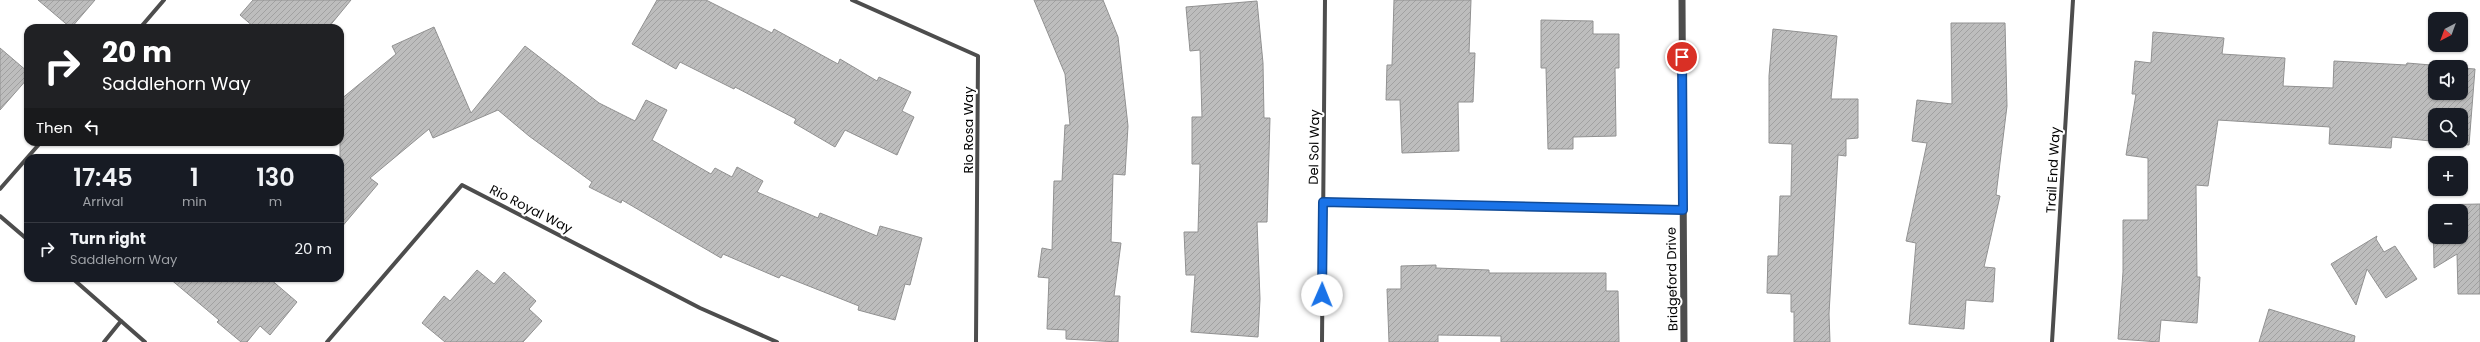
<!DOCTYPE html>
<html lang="en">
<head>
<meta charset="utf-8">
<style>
	body { margin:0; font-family:Poppins,sans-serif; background:#20242c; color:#f1f3f6; height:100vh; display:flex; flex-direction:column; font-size:15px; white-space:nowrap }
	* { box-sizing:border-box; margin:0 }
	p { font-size:13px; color:#9ea1a6 }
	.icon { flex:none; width:22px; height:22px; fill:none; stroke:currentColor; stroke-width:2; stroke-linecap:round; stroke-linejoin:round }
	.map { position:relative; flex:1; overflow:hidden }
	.panel { position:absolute; left:24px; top:154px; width:320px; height:128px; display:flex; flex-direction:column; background:#171b24; border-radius:12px; box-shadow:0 1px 3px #0004 }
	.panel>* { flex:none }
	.hud { position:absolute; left:24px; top:24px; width:320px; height:122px; border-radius:12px; box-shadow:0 1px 3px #0004; background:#202124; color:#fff; overflow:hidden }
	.needle { width:26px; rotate:221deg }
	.fabs { position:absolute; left:2428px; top:12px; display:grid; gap:8px }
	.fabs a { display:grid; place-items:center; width:40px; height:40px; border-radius:8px; background:#171b24; box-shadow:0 1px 3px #0004; font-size:20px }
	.pin { position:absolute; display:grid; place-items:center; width:34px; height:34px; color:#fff; margin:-17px; border:2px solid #fff; border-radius:50%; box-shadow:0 1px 4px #0007 }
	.me { position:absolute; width:44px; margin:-22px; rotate:1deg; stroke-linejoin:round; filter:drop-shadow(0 0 3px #0008) }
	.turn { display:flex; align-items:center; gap:14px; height:84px; padding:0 12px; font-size:18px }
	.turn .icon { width:52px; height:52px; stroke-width:2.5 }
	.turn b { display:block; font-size:28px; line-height:34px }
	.then { display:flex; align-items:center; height:38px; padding:0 12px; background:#0003; gap:8px; font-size:15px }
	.eta { display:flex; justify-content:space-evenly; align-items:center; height:68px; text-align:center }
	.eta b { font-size:24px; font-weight:600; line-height:28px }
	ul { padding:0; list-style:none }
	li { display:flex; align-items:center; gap:12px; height:52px; padding:0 12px; border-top:1px solid #363941 }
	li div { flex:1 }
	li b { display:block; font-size:15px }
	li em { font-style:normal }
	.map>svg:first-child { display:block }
</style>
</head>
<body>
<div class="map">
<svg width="2480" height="342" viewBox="0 0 2480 342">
	<defs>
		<pattern id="building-hatch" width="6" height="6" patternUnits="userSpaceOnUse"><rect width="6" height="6" fill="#bdbdbd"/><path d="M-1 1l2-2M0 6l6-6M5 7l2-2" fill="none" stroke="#a1a1a1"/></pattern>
	</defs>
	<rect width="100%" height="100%" fill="#fff"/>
	<g fill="url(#building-hatch)" stroke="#919191" fill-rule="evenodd">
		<path d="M38,0H95L71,28Z"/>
		<path d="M253,0H351L328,28H255L240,15Z"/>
		<path d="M657,0H706L772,33L774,29L838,64L840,59L877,81L879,77L911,92L902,111L914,117L897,155L845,130L835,147L794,123L796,119L735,87L734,89L680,62L676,69L632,44Z"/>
		<path d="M1034,0H1103L1118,37L1128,126L1125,175L1113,174L1111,242L1121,243L1114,296H1120L1118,342L1066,339V330L1047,329L1049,278L1038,277L1042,248L1052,250L1054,181H1062L1065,125H1070L1065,74Z"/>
		<path d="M1394,0H1471L1469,53H1475L1473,102H1458L1459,151L1402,153L1400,100H1386L1387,65H1392Z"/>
		<path d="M1257,1L1263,63L1264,118H1270L1267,222H1257L1260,299L1258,337L1191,332L1195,275H1186L1184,232H1198L1200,164H1192V117H1202L1200,50L1190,51L1186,7Z"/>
		<path d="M1541,20L1593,21V34H1619V68H1615L1616,136L1573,137V149H1548L1546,68H1541Z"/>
		<path d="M1951,23H2005L2007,106L1996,195L2000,196L1984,267L1995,268L1993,302L1966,300L1964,329L1909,324L1916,243L1906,241L1927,143L1912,141L1917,100L1952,104Z"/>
		<path d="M434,27L471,113L525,46L599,103L635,121L646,100L667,110L652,140L711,174L715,168L732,177L737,167L763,181L757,192L818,218L820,213L877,236L880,226L922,238L910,285L905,284L895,320L858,310L859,306L781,275L779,278L723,254L721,258L622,200L621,203L589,187L592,182L529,136L498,110L433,138L429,129L370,178L378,184L340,229V100L396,54L392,46Z"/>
		<path d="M1773,29L1837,36L1831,99H1858V138L1846,139V156L1838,155L1829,314L1830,342H1794V312H1791V294L1767,293L1768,256H1778L1780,196H1791L1792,144L1769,143V76Z"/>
		<path d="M2153,32L2224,38L2222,54L2285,58L2283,86L2333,88L2334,61L2406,65L2407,63L2455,67H2435V93H2461V68L2475,69L2469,145L2392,137L2391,148L2329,144L2330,127L2218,120L2208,186L2196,185L2197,277H2200L2197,323L2161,320L2159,342L2118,339L2123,272V220H2148V158L2126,155L2136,94H2132L2135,61L2151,63ZM2435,115H2461V141H2435Z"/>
		<path d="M0,48L28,72V78L0,110Z"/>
		<path d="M2480,204V294H2458L2457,254L2434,268L2433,205ZM2435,211H2461V237H2435Z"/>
		<path d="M2377,236L2376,239L2384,252L2395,246L2417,279L2386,298L2367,269L2356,305L2331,264Z"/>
		<path d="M1436,265V268L1489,270V273H1606V291H1618L1619,342H1501V336L1438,335V342H1389L1387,289H1401V266Z"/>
		<path d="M477,270L494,284L504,272L536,301L529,309L542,321L523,342H445L422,323L444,296L450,301Z"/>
		<path d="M169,278H269L297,302L270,335L260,326L247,342H241L217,322L219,320Z"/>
		<path d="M2269,309L2355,336L2354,342H2259Z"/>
	</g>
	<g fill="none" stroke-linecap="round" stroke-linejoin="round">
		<g stroke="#4d4d4d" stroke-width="4">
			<path d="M852,0L978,56L976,342"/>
			<path d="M140,28L164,0"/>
			<path d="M0,189L41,142"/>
			<path d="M1323,202L1683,210"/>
			<path d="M0,216L28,240"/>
			<path d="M72,278L145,342"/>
			<path d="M104,342L121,321"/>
			<path d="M327,342L462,185L700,308L777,342"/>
			<path d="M1322,342L1325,0"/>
			<path d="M2052,342L2073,0"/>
		</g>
		<path stroke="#4d4d4d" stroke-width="7" d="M1682,0L1684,342"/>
	</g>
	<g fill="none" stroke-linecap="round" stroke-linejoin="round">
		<defs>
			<path id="route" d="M1322,295L1323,202L1683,210L1682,57"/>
		</defs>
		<use href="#route" stroke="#114b97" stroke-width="10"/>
		<use href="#route" stroke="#1a73e8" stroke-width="7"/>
	</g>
	<g text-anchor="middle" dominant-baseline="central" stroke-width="4" stroke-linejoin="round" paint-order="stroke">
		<g font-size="13" fill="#000" stroke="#fff">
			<text transform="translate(968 130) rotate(-90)">Rio Rosa Way</text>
			<text transform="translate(1314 147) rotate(-89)">Del Sol Way</text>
			<text transform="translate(2053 170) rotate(-87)">Trail End Way</text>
			<text transform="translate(531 209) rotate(27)">Rio Royal Way</text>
			<text transform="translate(1672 279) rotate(-91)">Bridgeford Drive</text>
		</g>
	</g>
</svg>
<div class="fabs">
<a><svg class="needle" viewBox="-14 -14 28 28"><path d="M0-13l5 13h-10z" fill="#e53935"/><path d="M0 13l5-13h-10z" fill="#9ea1a6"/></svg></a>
<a><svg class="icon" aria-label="sound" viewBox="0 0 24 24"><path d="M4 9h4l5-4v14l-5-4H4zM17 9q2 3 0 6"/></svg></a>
<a><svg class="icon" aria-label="search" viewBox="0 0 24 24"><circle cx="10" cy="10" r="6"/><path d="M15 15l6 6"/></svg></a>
<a>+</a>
<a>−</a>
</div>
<div class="pin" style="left:1682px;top:57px;background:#d93025"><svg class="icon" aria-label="arrive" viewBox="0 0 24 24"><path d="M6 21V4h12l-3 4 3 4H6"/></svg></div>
<svg class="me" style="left:1322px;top:295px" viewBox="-20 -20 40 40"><circle r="19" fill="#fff"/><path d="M0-13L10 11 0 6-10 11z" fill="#1a73e8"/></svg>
<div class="hud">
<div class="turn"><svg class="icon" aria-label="right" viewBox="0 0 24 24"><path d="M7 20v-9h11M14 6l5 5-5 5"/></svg><div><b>20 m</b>Saddlehorn Way</div></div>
<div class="then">Then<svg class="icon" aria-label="left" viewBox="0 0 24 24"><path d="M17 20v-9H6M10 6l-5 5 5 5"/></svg></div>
</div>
<section class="panel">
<div class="eta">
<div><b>17:45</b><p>Arrival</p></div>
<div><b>1</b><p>min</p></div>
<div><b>130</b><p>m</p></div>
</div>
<ul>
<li><svg class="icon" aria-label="right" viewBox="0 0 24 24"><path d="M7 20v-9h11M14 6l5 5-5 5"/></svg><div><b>Turn right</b><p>Saddlehorn Way</p></div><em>20 m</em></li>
</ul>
</section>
</div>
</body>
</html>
